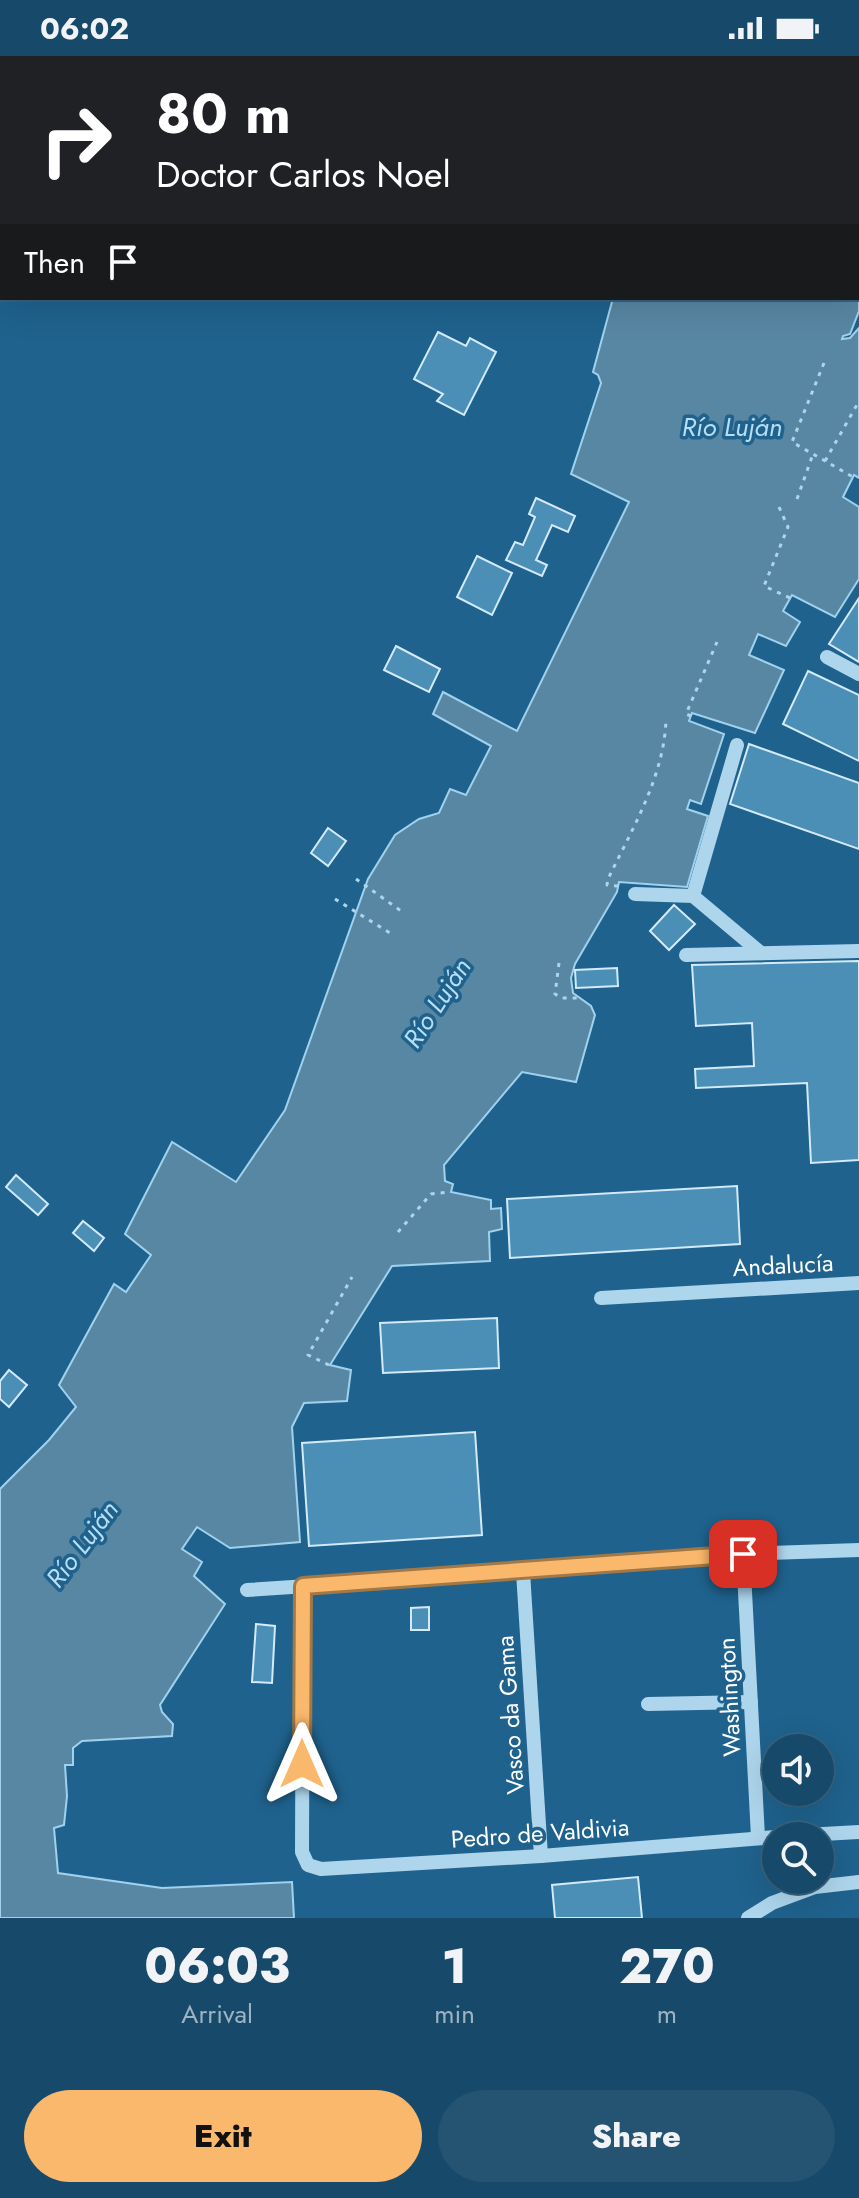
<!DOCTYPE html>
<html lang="en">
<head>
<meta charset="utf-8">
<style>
	body { margin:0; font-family:Jost,sans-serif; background:#245472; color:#f1f3f6; height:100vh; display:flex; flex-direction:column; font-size:30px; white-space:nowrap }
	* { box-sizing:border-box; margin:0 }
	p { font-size:26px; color:#9eb3c1 }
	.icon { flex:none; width:44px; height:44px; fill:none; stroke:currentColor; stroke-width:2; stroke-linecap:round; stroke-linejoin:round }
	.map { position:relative; height:1862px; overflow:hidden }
	.sheet { display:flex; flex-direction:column; background:#174a6a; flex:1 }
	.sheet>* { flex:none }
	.hud { position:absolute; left:0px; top:0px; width:860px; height:244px; box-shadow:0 8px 32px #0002,0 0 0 2px #36627e; background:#202124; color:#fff; overflow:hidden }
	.controls { position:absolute; left:762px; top:1678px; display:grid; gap:16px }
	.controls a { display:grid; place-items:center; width:72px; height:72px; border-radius:50%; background:#174a6a; box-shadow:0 8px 32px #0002,0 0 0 2px #36627e; font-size:40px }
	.pin { position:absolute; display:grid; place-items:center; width:68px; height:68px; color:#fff; margin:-34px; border-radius:16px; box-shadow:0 4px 12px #0006 }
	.me { position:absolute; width:88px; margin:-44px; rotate:0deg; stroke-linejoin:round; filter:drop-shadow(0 0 6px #0008) }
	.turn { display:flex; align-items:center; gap:28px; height:168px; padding:0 24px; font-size:36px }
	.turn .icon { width:104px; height:104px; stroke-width:2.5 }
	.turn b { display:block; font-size:56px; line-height:68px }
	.then { display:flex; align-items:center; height:76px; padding:0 24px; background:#0003; gap:16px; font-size:30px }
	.eta { display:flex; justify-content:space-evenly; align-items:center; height:136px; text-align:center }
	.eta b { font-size:48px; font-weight:800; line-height:56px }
	.cta { display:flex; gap:16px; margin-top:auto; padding:16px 24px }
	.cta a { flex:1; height:92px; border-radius:48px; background:#fab86c; color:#111; font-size:32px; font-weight:800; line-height:92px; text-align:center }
	.cta a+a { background:#245472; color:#f1f3f6 }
	.status { display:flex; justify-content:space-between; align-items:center; height:56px; padding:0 40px; background:#174a6a; direction:ltr }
	.status svg { height:22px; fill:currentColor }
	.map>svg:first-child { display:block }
</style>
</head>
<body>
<div class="status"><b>06:02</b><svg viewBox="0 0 49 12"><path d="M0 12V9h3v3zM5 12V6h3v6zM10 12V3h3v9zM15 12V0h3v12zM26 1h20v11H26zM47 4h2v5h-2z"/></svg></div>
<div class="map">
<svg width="859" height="1862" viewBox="0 0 859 1862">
	<rect width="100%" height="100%" fill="#1f628d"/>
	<path fill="#5887a4" stroke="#a0d2ee" stroke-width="2" d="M710,0H859V255L850,278L843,280L842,283L850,282L859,272V422L854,419L843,441L859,451V523L835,561L792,539L783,555L800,566L786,590L758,578L749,599L784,614L755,677L692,657L689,665L724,678L701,748L690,744L687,753L708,760L687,831L619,826L617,836L575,908L571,922L573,937L591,950L595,959L576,1026L522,1016L444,1109L445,1125L453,1128L451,1136L491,1144V1153L501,1152L502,1173L489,1176L490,1205L392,1210L330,1309L351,1314L347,1345L304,1347L292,1371L300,1486L230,1492L197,1471L182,1493L202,1506L194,1520L225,1548L160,1649L162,1656L173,1668L172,1680L82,1685L73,1692V1709H65L67,1740L64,1769L54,1772L58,1817L162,1832L292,1826L294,1862H0V1433L49,1384L76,1351L59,1329L114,1228L126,1236L151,1199L125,1178L172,1086L236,1126L285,1054L368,823L395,779L419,763L439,757L450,733L466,739L491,690L433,658L443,636L517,675L629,446L571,418L601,327L598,319L593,316L613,242H858V2H709Z"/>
	<g fill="#4b8eb6" stroke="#d2eaf9" stroke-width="2">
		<path d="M438,276L466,290L470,282L496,296L464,359L437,345L443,338L414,323Z"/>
		<path d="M536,442L575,460L568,476L552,469L536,504L547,509L542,520L506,504L515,486L523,489L535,461L529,458Z"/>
		<path d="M477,500L512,517L492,559L457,541Z"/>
		<path d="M859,542V606L829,588Z"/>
		<path d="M396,590L440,613L429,636L384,614Z"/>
		<path d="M808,615L859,639V705L783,668Z"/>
		<path d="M749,688L859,727V793L730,748Z"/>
		<path d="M328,772L346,785L328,810L311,797Z"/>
		<path d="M674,849L695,868L669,894L650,875Z"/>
		<path d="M859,905V1104L811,1107L807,1027L696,1032L695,1013L754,1010L752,967L696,970L692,909Z"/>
		<path d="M617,912L618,930L576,932L575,914Z"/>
		<path d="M16,1119L48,1148L38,1159L6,1131Z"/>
		<path d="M737,1130L740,1188L510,1202L507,1143Z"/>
		<path d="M83,1165L104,1182L94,1195L73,1177Z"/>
		<path d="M497,1262L499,1312L383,1317L380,1267Z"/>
		<path d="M9,1314L27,1329L9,1351L0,1343V1325Z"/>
		<path d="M475,1376L482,1479L309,1490L302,1387Z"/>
		<path d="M429,1551V1574H411V1552Z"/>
		<path d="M256,1568L275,1570L272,1627L252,1626Z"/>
		<path d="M638,1821L642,1862H555L552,1829Z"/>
	</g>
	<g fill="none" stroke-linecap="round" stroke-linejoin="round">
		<g stroke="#add5ec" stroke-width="3" stroke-dasharray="4 6" stroke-linecap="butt">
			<path d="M858,192L859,190"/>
			<path d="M858,198L859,201"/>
			<path d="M824,307L792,386L853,421"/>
			<path d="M825,405L858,347"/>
			<path d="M797,443L813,398"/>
			<path d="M779,451L788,471L764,530L790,542"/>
			<path d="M691,660L686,658L717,586"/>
			<path d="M356,823L404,857"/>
			<path d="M618,830L607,829L608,823C632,773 665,719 666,662"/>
			<path d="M335,843L390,877"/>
			<path d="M559,907L555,938L562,942H580"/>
			<path d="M398,1176L431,1138L450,1136"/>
			<path d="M329,1309L308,1299L352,1221"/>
		</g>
		<g stroke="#add5ec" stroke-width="14">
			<path d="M827,601L859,618"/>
			<path d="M635,838L693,840L761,897"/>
			<path d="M693,840L737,689"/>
			<path d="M686,899L859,895"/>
			<path d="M601,1242L859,1227"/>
			<path d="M743,1498L758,1781"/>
			<path d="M523,1516L541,1800"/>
			<path d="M303,1530L302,1796L308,1809L321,1813L541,1800L776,1781"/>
			<path d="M247,1534L523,1516L743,1498L859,1494"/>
			<path d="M648,1648L751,1646"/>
			<path d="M787,1780L859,1776"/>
			<path d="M748,1862L772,1847L815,1831L859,1826"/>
		</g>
	</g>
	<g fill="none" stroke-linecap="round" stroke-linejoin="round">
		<defs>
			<path id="route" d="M302,1708L303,1530L743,1498"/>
		</defs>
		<use href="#route" stroke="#a27846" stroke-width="20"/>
		<use href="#route" stroke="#fab86c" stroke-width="14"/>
	</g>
	<g text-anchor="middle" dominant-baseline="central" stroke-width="7" stroke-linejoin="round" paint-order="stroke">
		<g font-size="24" fill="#fff" stroke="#1f628d">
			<text transform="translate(783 1209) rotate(-3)">Andalucía</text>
			<text transform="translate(729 1641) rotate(-93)">Washington</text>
			<text transform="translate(510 1659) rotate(-94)">Vasco da Gama</text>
			<text transform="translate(540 1777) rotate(-4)">Pedro de Valdivia</text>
		</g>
		<g font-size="26" font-style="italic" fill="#b8def3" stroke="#1f628d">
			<text x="732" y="371">Río Luján</text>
			<text transform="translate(437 947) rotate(-57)">Río Luján</text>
			<text transform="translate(82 1488) rotate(-53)">Río Luján</text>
		</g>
	</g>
</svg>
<div class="controls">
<a><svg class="icon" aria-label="sound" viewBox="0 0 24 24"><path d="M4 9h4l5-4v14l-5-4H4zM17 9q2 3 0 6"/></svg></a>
<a><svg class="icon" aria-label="search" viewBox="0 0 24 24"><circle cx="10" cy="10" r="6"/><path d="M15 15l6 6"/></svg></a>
</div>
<div class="pin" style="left:743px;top:1498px;background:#d93025"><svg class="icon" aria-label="arrive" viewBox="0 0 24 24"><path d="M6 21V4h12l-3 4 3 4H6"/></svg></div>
<svg class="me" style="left:302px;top:1708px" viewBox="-20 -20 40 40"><path d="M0-17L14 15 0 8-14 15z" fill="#fab86c" stroke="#fff" stroke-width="4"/></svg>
<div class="hud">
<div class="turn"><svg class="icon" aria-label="right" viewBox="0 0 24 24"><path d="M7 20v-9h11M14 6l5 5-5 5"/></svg><div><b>80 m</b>Doctor Carlos Noel</div></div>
<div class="then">Then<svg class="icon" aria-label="arrive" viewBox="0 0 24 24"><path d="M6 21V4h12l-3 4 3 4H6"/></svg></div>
</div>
</div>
<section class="sheet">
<div class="eta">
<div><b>06:03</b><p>Arrival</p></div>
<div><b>1</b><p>min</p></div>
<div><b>270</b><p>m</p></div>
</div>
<div class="cta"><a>Exit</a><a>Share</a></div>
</section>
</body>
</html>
